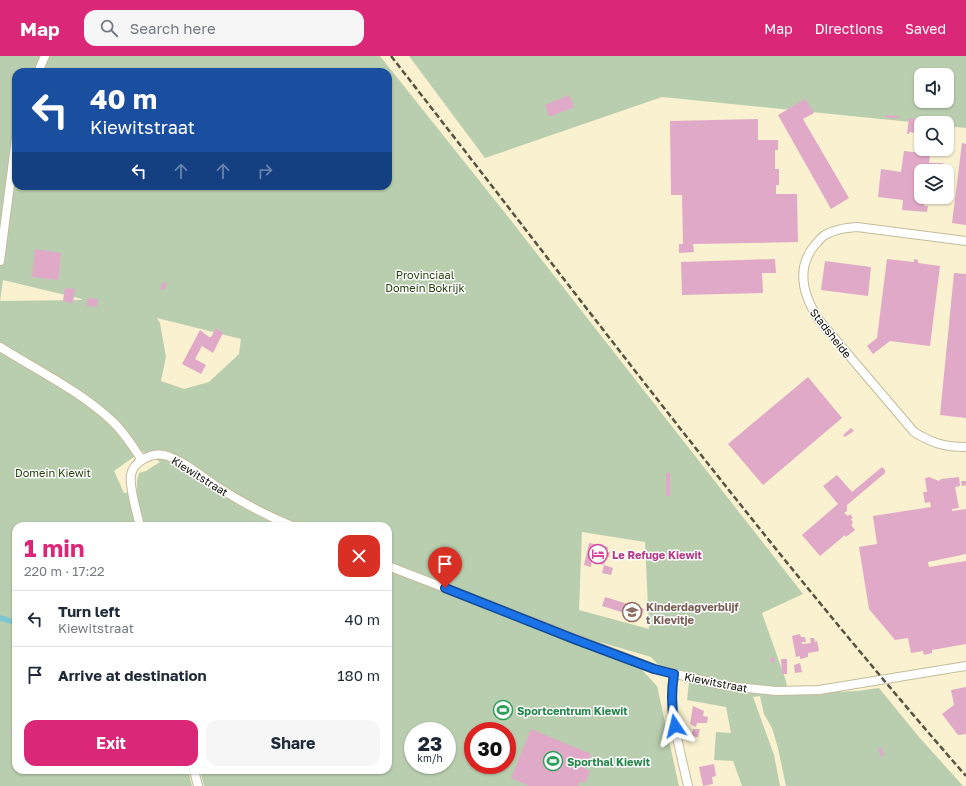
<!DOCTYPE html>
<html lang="en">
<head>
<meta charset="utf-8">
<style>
	body { margin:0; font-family:"Golos Text",sans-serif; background:#f6f6f7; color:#1f2937; height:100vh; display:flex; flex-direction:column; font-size:15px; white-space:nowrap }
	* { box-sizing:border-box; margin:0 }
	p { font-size:13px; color:#747a83 }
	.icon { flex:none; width:22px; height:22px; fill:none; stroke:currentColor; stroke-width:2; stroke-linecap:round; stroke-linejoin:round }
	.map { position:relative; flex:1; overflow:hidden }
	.sheet { position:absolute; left:12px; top:466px; width:380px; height:252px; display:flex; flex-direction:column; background:#fff; border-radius:12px; box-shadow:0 1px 3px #0004 }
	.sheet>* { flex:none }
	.guide { position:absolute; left:12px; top:12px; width:380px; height:122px; border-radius:12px; box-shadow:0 1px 3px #0004; background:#1a4fa0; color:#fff; overflow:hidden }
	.fabs { position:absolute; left:914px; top:12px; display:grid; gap:8px }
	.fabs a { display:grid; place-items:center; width:40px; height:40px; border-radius:8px; background:#fff; box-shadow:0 1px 3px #0004; font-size:20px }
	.speed { position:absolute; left:404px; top:666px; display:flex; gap:8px; font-size:20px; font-weight:700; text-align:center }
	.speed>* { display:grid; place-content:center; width:52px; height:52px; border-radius:50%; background:#fff; box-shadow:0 1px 3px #0004; line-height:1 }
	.speed small { font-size:10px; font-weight:400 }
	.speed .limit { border:6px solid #d22; background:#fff; color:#111 }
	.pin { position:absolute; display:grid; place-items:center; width:34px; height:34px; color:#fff; margin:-41px -17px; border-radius:50% 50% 50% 0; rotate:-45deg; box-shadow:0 0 4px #0007 }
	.pin .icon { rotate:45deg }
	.me { position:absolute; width:44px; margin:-22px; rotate:350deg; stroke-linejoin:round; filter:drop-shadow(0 0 3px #0008) }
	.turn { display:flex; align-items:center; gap:14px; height:84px; padding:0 12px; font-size:18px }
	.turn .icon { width:52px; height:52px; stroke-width:2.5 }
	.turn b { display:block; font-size:28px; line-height:34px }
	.lanes { display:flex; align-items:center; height:38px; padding:0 12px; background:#0003; justify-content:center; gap:20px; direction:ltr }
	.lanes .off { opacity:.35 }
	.round { display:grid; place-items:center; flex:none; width:42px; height:42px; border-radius:12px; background:#f6f6f7 }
	.head { display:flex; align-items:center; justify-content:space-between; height:68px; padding:0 12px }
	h1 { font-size:24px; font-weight:700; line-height:30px; color:#db2777 }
	.primary-button { display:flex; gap:8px; margin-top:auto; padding:8px 12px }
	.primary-button a { flex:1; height:46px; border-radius:12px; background:#db2777; color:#fff; font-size:16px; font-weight:700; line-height:46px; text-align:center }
	.primary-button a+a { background:#f6f6f7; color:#1f2937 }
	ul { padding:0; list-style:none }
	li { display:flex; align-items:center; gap:12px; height:56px; padding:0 12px; border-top:1px solid #e0e1e3 }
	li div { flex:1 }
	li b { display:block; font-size:15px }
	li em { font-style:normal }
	header { display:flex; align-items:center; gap:24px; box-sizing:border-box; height:56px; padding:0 20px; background:#db2777; color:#fff }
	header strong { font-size:19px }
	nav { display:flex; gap:22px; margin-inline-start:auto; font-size:14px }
	.search { width:280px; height:36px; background:#f6f6f7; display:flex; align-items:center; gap:10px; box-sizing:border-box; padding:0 14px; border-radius:12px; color:#747a83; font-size:15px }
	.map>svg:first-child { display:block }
</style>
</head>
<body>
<header>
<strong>Map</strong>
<div class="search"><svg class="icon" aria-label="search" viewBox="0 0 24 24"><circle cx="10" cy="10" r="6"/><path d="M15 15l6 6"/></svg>Search here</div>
<nav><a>Map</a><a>Directions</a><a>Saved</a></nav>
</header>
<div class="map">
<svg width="966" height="730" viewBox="0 0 966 730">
	<rect width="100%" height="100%" fill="#f9f1cf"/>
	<g fill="#b9ceae" fill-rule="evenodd">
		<path d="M0,0H380L509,162L803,538L762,557L786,625L788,638L857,635L879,632L919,681L963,730H786L778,692L772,672L764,658L760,640L753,641L774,699L780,730H742L733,705L714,704L716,676L731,677L726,651L687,644L689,626L670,622L651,601L569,577L390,515L642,614L657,630L679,730H204L200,714H388V470H16V714H188L192,730H0ZM16,16H388V130H16ZM3,224L82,243V244L0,245ZM157,262L241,283L239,298L209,326L184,333L161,325L166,301L160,267ZM142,395L160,406L146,415L139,417L137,424V436L124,437L114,415ZM582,476L645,486L649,573L579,554ZM413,675H447V709H413ZM473,675H507V709H473Z"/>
		<path d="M409,0H966V72L947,70V67H921L662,41L485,102ZM921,19H947V45H921Z"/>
	</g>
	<path fill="#7dc6d4" d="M0,559L16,564V569L0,565Z"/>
	<g fill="#e0a9c7">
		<path d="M569,39L574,51L549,61L545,49Z"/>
		<path d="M805,43L814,57L803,63L849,142L831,153L778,59Z"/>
		<path d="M886,59L899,60V62H886Z"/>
		<path d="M909,62L937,66V67H921V78L909,76V78H907Z"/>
		<path d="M758,63V84H778V94H775V113H779V129H776V138H797L798,186L693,188L694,196L679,197V188H683L682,139H671L670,65Z"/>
		<path d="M920,83L921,93H938L937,97L918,94Z"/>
		<path d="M962,87L966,88V169L952,167Z"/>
		<path d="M904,95L930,98L929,107H943L942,115H921V141H925L924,150H928L927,156L902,154L903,144L878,141L881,113L901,116Z"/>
		<path d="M935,141H940L939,148L934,147Z"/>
		<path d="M35,193L61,197L58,224L32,221Z"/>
		<path d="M775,203L776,217H762L763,237L682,239L681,206Z"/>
		<path d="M887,203L914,206V203L918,204V207L940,210L930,290L890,285L873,298L867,290L877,282Z"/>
		<path d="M825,205L871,211L868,240L821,234Z"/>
		<path d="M954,217L966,218V362L940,359Z"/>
		<path d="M163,226L167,227L165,234L160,233Z"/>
		<path d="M65,232L75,233L73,247L63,245Z"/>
		<path d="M88,242L98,243L97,251L87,250Z"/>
		<path d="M216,272L223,277L213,297L202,290L195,303L206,309L201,318L182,308L200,274L209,281H211Z"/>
		<path d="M808,321L842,362L763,429L728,388Z"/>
		<path d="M851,372L854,375L845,381L843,379Z"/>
		<path d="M882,411L885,414V417L847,449V455L844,457L848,460L850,458L853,462L851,463L853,467L851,469L855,474L846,481L845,479L820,500L802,479L838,448L823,430L837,419L852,436Z"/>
		<rect x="666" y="417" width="4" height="23"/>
		<path d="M929,421L939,425L941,423L959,421L960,430L955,431L959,452L952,453V455L966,453V498L928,506L929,511L966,505V588L932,594V597L924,599L923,595L911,597L908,582L895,584L869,553L859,491L877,488L873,460L931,451L930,446L925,447L923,436H927L925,422Z"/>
		<path d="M961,425H966V429L962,430Z"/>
		<path d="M589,487L608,491L607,496H610L609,501H606L604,509L592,504L591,511L584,509Z"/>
		<path d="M604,509L613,512L611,519L602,517Z"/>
		<path d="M605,541L644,553L641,562H638L637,566L627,562L628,558L602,550Z"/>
		<path d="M800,578L801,581H805L806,586H802V588L811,587L810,582H814L815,586L817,585L819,595L808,597V601L800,603V600L796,601L792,580Z"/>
		<path d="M774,601L775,606L771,607L770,602Z"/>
		<path d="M781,603H787V618H782Z"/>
		<path d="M800,607L802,616L795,617L794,609Z"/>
		<path d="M966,631V678L958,679L942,658L954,649L951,634Z"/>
		<path d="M693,650L704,655L703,660L708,661L707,667H697L696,671L690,668Z"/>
		<path d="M531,673L591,698L585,713L590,715L585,727L580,725L578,730H529L511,722Z"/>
		<path d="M693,673H700L698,681L691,680Z"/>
		<circle cx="14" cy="676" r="3"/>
		<path d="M881,691L884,699L881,701L878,692Z"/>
		<path d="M714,708L716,720L712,721L713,728L703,730L699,711Z"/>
	</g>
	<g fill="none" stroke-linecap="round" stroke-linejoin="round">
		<defs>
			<g id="street">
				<path d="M38,16L45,0"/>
				<path d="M966,185L857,171C846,172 835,173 825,179C821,181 817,187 814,190C795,214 804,241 819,264L914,376C932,387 944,391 966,391"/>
				<path d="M0,205L16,82"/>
				<path d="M0,291C37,314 80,335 112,365C124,376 133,391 142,404"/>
				<path d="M140,470C137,457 129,432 131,419C133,406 151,396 164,399C183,404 201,420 216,430C241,446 265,459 292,470"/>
				<path d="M388,510L655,613L727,630L776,635L819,634L966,610"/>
				<path d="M674,618C668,656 680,693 688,730"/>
				<path d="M194,714L198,730"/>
			</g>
		</defs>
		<use href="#street" stroke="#c3bc9b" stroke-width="10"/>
		<use href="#street" stroke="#fff" stroke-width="8"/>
		<path stroke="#575341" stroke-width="2.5" stroke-dasharray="6 3" stroke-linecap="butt" d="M391,0C580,242 764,489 966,720"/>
	</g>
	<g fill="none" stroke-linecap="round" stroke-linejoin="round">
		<defs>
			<path id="route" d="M445,532L574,583L654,613L674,618C671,636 671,652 675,670"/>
		</defs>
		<use href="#route" stroke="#114b97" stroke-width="10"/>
		<use href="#route" stroke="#1a73e8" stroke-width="7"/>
	</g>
	<defs>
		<symbol id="hotel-ring" viewBox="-11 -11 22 22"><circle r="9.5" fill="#fff" stroke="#d1479c" stroke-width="1.5"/><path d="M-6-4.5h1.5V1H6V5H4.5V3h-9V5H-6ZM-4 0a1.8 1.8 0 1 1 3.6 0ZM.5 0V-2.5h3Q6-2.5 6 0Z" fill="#d1479c"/></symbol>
		<symbol id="school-ring" viewBox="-11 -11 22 22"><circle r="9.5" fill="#fff" stroke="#8d6e63" stroke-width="1.5"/><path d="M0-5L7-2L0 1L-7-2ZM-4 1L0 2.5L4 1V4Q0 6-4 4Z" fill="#8d6e63"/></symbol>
		<symbol id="stadium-ring" viewBox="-11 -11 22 22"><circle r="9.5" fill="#fff" stroke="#2e9e5b" stroke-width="1.5"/><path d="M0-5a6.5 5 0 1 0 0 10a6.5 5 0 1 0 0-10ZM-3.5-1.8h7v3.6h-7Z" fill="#2e9e5b"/></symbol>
	</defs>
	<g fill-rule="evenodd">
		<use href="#hotel-ring" x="587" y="487" width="22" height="22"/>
		<use href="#school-ring" x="621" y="545" width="22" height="22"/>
		<use href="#stadium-ring" x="492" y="643" width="22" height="22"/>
		<use href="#stadium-ring" x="542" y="694" width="22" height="22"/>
	</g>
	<g text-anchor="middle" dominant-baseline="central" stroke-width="3" stroke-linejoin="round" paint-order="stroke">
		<g font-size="11" fill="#24410e" stroke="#fff">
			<text x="425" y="218">Provinciaal<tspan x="425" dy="13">Domein Bokrijk</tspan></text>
			<text x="53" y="416">Domein Kiewit</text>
		</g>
		<g font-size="11" fill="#110e04" stroke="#fff">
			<text transform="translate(831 277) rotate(52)">Stadsheide</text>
			<text transform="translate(200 420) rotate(32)">Kiewitstraat</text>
			<text transform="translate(716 626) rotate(11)">Kiewitstraat</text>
		</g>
		<g font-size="11" font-weight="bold" fill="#b23c85" stroke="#fff" text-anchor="start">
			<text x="612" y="498">Le Refuge Kiewit</text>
		</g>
		<g font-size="11" font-weight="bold" fill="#785e54" stroke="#fff" text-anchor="start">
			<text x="646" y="550">Kinderdagverblijf<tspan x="646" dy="13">t Kievitje</tspan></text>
		</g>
		<g font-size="11" font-weight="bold" fill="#27864d" stroke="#fff" text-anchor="start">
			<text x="517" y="654">Sportcentrum Kiewit</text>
			<text x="567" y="705">Sporthal Kiewit</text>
		</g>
	</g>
</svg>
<div class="fabs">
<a><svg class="icon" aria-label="sound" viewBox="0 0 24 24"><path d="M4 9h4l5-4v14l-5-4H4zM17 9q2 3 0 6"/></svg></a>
<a><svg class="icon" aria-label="search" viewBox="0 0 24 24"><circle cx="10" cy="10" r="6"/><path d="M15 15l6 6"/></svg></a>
<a><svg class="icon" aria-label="layers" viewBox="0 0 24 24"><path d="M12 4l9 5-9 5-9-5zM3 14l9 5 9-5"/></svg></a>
</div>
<div class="speed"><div>23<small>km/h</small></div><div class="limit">30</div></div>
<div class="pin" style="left:445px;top:532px;background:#d93025"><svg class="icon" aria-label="arrive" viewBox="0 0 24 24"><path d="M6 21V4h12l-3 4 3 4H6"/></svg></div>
<svg class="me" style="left:675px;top:670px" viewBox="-20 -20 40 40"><path d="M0-17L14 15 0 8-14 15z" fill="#1a73e8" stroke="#fff" stroke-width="4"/></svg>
<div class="guide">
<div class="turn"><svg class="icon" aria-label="left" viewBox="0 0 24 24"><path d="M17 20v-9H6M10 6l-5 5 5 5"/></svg><div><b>40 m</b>Kiewitstraat</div></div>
<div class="lanes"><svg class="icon" aria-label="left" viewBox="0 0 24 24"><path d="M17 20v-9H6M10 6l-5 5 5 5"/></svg><svg class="icon off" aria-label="ahead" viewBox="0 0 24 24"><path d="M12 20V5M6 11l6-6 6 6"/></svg><svg class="icon off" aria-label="ahead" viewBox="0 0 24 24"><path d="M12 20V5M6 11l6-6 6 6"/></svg><svg class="icon off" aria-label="right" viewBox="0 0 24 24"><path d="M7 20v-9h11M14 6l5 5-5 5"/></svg></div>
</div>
<section class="sheet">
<div class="head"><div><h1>1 min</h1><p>220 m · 17:22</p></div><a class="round" style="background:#d93025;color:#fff"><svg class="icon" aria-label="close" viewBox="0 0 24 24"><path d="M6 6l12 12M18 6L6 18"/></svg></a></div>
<ul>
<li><svg class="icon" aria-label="left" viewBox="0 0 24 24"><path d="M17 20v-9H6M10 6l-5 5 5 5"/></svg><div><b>Turn left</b><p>Kiewitstraat</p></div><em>40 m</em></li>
<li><svg class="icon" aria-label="arrive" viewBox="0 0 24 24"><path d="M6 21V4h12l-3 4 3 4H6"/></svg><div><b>Arrive at destination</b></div><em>180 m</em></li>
</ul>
<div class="primary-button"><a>Exit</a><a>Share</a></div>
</section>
</div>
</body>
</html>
